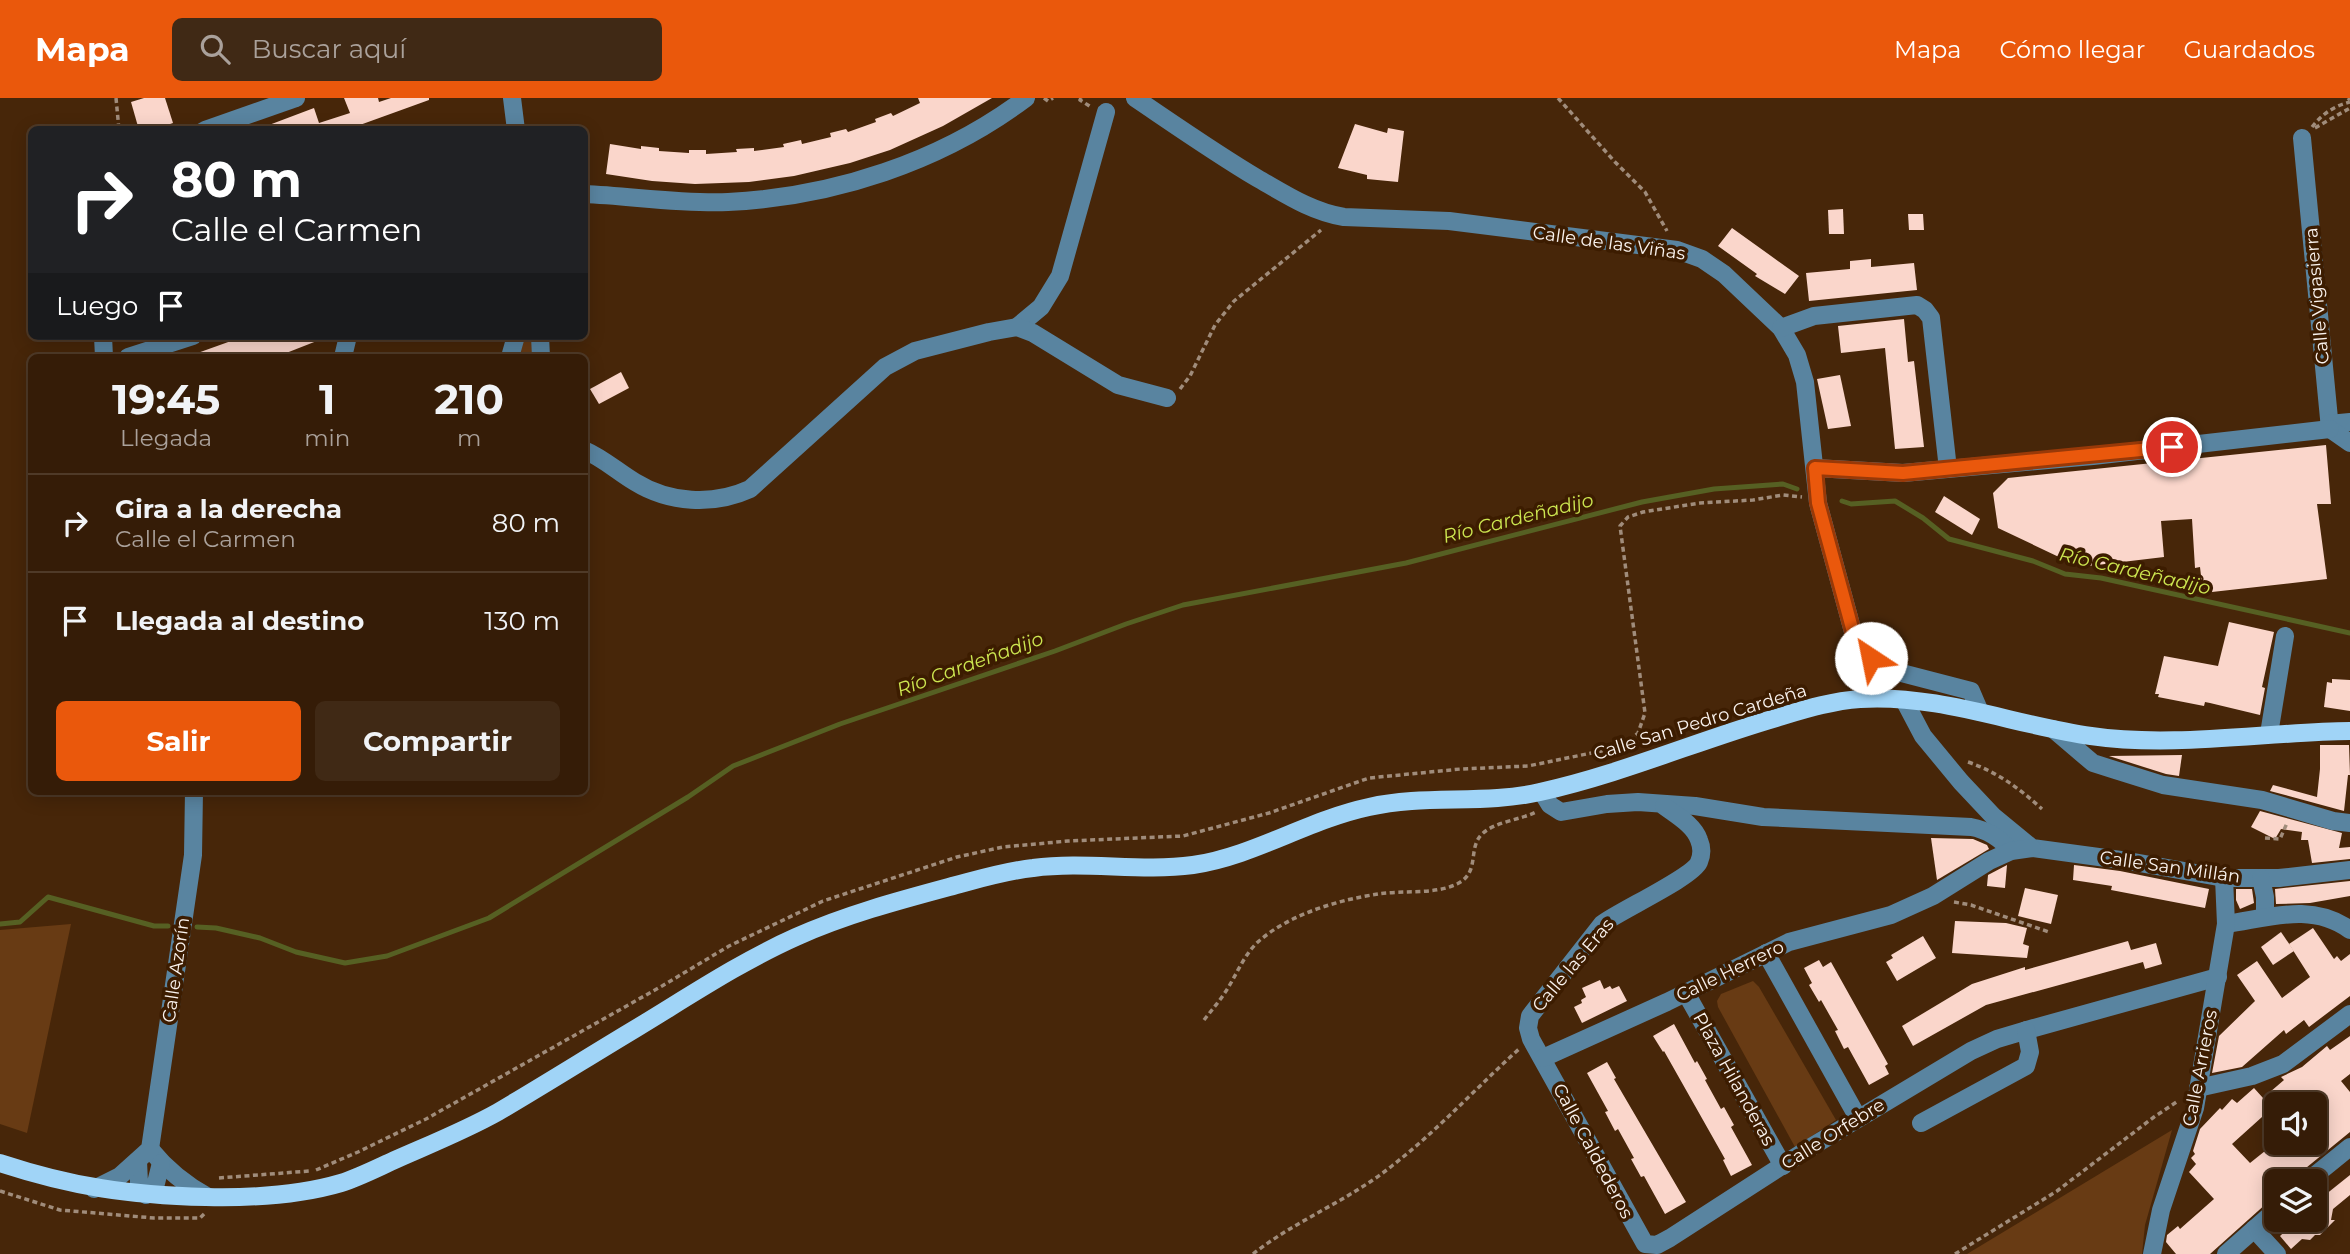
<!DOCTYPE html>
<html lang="es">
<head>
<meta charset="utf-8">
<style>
	body { margin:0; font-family:Montserrat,sans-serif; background:#402915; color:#f1f3f6; height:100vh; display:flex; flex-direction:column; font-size:26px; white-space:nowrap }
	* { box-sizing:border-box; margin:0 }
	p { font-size:23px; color:#aaa19b }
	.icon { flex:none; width:38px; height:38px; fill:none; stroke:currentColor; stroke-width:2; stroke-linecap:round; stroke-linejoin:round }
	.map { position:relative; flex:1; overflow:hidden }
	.side { position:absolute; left:28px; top:256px; width:560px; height:441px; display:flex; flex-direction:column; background:#351c07; border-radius:10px; box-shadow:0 4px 18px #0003,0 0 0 2px #4f3a28 }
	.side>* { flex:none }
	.top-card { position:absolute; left:28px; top:28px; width:560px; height:214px; border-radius:10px; box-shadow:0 4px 18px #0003,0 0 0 2px #4f3a28; background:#202124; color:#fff; overflow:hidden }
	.fabs { position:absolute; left:2264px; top:994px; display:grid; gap:14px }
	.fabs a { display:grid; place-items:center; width:63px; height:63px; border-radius:10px; background:#351c07; box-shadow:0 4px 18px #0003,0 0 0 2px #4f3a28; font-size:35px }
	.pin { position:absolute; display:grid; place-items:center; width:60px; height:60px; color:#fff; margin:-30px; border:4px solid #fff; border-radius:50%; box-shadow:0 2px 7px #0007 }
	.me { position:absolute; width:77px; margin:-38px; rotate:326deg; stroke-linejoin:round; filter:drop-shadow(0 0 5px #0008) }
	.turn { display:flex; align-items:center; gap:24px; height:147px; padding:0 28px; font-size:32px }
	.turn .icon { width:91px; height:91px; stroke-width:2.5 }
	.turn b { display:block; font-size:49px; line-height:60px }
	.then { display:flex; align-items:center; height:66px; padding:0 28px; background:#0003; gap:14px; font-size:26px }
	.eta { display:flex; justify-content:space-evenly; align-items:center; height:119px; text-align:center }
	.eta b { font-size:42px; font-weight:700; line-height:49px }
	.cta { display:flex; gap:14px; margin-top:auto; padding:14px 28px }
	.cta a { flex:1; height:80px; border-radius:10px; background:#ea580c; color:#fff; font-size:28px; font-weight:700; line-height:80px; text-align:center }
	.cta a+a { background:#402915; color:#f1f3f6 }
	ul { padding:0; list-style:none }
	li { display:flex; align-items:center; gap:21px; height:98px; padding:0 28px; border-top:2px solid #4f3a28 }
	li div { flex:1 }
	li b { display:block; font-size:26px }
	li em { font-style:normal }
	header { display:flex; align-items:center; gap:42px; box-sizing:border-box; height:98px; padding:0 35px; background:#ea580c; color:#fff }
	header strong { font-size:33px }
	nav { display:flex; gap:38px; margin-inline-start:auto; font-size:24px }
	.search { width:490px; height:63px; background:#402915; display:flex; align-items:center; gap:18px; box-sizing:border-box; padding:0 24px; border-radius:10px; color:#aaa19b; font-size:26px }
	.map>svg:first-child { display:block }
</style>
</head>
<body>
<header>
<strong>Mapa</strong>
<div class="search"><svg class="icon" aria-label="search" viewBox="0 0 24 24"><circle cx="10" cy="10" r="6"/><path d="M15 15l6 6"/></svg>Buscar aquí</div>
<nav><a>Mapa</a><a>Cómo llegar</a><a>Guardados</a></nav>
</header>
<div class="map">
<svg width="2350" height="1156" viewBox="0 0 2350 1156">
	<rect width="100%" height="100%" fill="#472609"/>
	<g fill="#683b14">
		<path d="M522,238H532L535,259H517Z"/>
		<path d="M71,826L27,1035L0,1026V832Z"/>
		<path d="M1753,883L1759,889L1836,1022L1795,1049L1718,909L1717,903L1721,896Z"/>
		<path d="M2172,1032L2145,1127L2142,1156H1967Z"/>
	</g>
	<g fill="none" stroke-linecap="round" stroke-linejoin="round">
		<g stroke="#566023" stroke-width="5">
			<path d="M1842,403L1851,406L1895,403L1923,420L1949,441L2033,463L2065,476L2101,480L2350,535"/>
			<path d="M0,826L20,824L48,799L154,828H168"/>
			<path d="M197,829L216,830L260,840L296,854L345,865L387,858L489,820L688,699L733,668L840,626L1055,553L1126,526L1183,507L1406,465L1642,404L1714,391L1783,386L1797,391"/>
		</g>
	</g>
	<g fill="#fad6cb" fill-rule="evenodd">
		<path d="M144,0H165L173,25L153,32H139L131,4Z"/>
		<path d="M344,0H378L379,4L391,0H429V2L346,32H261V30L314,10L319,25L350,15Z"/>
		<path d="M918,0H992L943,28L890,52L850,65L794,78L749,84L695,86L652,83L606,76L610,46L641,51V48L659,50V53L689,55V52H706V56L737,54L736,51L754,50V53L784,49L783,46L801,42L802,46L831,39L830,35L846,31L848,34L876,24L875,21L891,15L893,18L920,5Z"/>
		<path d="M1355,26L1387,35L1388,30L1404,33L1398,84L1367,81V77L1338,70Z"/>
		<path d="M1843,111L1844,136H1829L1828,112Z"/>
		<path d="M1908,116H1923L1924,132H1909Z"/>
		<path d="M1732,130L1799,178L1785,196L1755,178L1757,176L1718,148Z"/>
		<path d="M1871,161V169L1914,165L1917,192L1809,203L1806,175L1850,171V163Z"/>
		<path d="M1904,221L1908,264L1914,263L1924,349L1895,351L1885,250L1841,255L1838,228Z"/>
		<path d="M245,238H327V239L276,259H192V257Z"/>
		<path d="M621,274L629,290L599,306L590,291Z"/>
		<path d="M1840,277L1851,328L1828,331L1817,281Z"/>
		<path d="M2326,347L2331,406H2317L2327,481L2203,495L2200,469L2195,470L2192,421L2161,423L2164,459L2080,469L1998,430L1993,395L2008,380Z"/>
		<path d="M1944,398L1980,421L1972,437L1935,414Z"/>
		<path d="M2229,524L2274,534L2262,589L2265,590L2260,617L2210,605L2205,604L2204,608L2158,599L2159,596H2155L2164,558L2218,568Z"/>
		<path d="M2332,581L2350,582V613L2324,609L2327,584L2332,585Z"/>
		<path d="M2320,647H2349L2350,677H2348L2344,713L2270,693L2273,687L2317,699L2320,671Z"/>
		<path d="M2182,657L2179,678L2166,676L2109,658Z"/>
		<path d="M2260,713L2342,735L2339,750L2350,749V761L2312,765L2308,742H2301L2302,734L2281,731L2275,741L2251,729Z"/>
		<path d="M1931,740L1973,741L1987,747L1989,751L1937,782Z"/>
		<path d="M2007,767L2005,790L1987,788L1988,777Z"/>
		<path d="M2074,767L2120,773L2209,791L2205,810L2111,792L2112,788L2073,782Z"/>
		<path d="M2350,783V798L2310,805L2276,806L2275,791Z"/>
		<path d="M2025,790L2058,797L2051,826L2018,818Z"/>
		<path d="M2236,791H2252L2254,805L2240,811L2236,802Z"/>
		<path d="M1955,823L2006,825L2027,830L2023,846L2029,848L2027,860L1952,855Z"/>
		<path d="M2313,830L2334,861L2337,858L2341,863L2350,856V898L2309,929L2304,922L2286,936L2284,932L2242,969L2212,975L2219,938L2255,903L2237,877L2257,863L2282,900L2310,879L2289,846Z"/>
		<path d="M2281,834L2294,853L2273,867L2261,849Z"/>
		<path d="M1923,838L1936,860L1897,883L1886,864L1893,860L1891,857Z"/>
		<path d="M2128,843L2131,852L2156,845L2162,866L2145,871L2143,864L1986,907L1913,948L1902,928L1972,886L2025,869V872Z"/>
		<path d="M1819,862L1823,869L1831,864L1888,966L1885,968L1889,976L1869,987L1848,949L1844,951L1835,933L1838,932L1821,902L1819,904L1809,887L1812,885L1804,870Z"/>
		<path d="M1600,882L1604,891L1610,888L1612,891L1619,888L1627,903L1582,925L1574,909L1582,905L1581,902L1586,899L1582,890Z"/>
		<path d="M1674,926L1695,965L1697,963L1707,981L1705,982L1721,1011L1724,1009L1734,1027L1731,1029L1752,1067L1731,1078L1723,1062L1725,1061L1664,953L1663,954L1653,938Z"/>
		<path d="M2350,938V976L2341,983L2350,994V1034L2290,1083H2277V1096L2210,1156H2176L2166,1144L2167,1137L2178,1128L2180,1131L2214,1101L2189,1074L2196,1066L2191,1060L2195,1056L2193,1053L2200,1031L2220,1010L2222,1012L2232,1001L2237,1005L2254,990L2263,1000L2284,982L2281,979L2302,969L2327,948L2330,952ZM2277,1006H2315V1045H2275L2250,1065L2232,1046L2262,1019L2277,1035Z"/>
		<path d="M1607,964L1616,980L1614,981L1686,1104L1665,1116L1644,1078L1641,1079L1631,1061L1634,1060L1618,1031L1615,1033L1605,1014L1608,1013L1587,975Z"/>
		<path d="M2350,1077V1097L2333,1111L2331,1122H2335L2320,1137H2315L2310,1142L2302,1141L2291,1151L2280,1138L2297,1122H2315V1105Z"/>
	</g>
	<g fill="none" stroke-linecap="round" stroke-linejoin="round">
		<g stroke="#a08c7b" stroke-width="3.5" stroke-dasharray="5 3.5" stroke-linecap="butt">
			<path d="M116,0L119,32"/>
			<path d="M1044,0L1048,3L1053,0"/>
			<path d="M1081,0L1080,2L1091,9"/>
			<path d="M1558,0L1615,64L1645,94L1667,133"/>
			<path d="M2348,0L2350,2"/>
			<path d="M2312,29C2322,16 2334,8 2350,4"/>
			<path d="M2315,30L2350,10"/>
			<path d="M1180,291L1190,278L1215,227L1234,203L1321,132"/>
			<path d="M1968,664C1997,674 2019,690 2042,711"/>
			<path d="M2265,740L2280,741L2287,725"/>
			<path d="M1954,804L1971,807L2049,834"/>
			<path d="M1204,922C1211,913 1218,905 1224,896C1236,879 1243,857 1259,843C1290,816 1338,802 1378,796C1403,792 1434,797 1457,786C1481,774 1467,751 1482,736C1494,724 1520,722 1536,714"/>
			<path d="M316,1072L358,1054L426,1021L662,888L729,848L823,803L957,759L1003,749L1068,743L1183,738L1269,715L1369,680L1461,671L1528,668L1616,650L1629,643L1638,635L1645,615L1620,428L1628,419L1643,414L1700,405L1753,402L1783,397L1802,399"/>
			<path d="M219,1080L309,1073"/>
			<path d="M0,1093L60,1112L154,1120H200L205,1115"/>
			<path d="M1253,1156C1296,1122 1350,1102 1393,1067C1438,1032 1477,989 1519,951"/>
			<path d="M1955,1156L2057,1093L2154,1019L2178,1003"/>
		</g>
		<g stroke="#5984a0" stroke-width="18">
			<path d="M512,0L516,32"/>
			<path d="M1135,0C1175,27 1215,55 1257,80C1285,96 1312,114 1344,119L1449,123L1677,152L1702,161L1724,176L1781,230L1797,257L1805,284L1818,405L1856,545L1871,560L1890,572L1971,593L1980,614"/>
			<path d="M205,32L296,0"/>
			<path d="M2302,40L2330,331"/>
			<path d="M584,96C632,98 680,106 728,104C833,99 941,64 1026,0"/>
			<path d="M1017,229L1041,209L1060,178L1106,14"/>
			<path d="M1781,230L1814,218L1917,207L1925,212L1931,220L1948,371"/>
			<path d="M103,238L104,259"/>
			<path d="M540,238L541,259"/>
			<path d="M128,259L193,238"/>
			<path d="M343,259L348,238"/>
			<path d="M510,259L516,238"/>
			<path d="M2329,326L2350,324"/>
			<path d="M2330,331L2350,345"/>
			<path d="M584,352C603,360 618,374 635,384C669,405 713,408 750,391L885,269L915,253L989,234L1017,229L1033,235L1118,287L1167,300"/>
			<path d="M1815,370L1903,375L2093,358L2330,331"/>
			<path d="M1904,602L1923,638L1961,684L1993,718L2032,750L2128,763L2224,780H2279L2350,772"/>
			<path d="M2053,631L2093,665L2115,672L2163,687L2262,702L2333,723L2350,725"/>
			<path d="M2269,636L2285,538"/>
			<path d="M1542,694L1550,707L1561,714L1607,706L1638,704L1695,708L1763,719L1971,729C1988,732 2000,740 2011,753"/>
			<path d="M1664,708C1676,717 1694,727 1699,742C1702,749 1702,757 1699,764C1693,779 1621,812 1602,826L1530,918L1528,930L1531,941L1645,1146L1657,1147L1670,1140L1811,1049L1971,953L1997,941L2034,930L2218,879"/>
			<path d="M2261,780L2265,799V819"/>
			<path d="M2226,826C2269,820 2312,804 2350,832"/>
			<path d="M1766,855L1858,1020"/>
			<path d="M1686,895L1783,1068"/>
			<path d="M1543,960L1667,904L1789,844L1891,817L1933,798L1989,763L2011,753L2032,750"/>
			<path d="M2198,990L2252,978L2283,966L2350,916"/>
			<path d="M1921,1025L2026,968L2030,954L2026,932"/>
			<path d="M150,1051C167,1072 184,1086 208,1099"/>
			<path d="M138,1063L139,1085L146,1097L156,1085L161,1065"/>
			<path d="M2308,1083L2350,1049"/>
			<path d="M94,1091L120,1078L150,1051L193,757L194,693"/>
			<path d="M2254,1131L2277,1156"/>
			<path d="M2152,1156L2161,1112L2195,1010L2226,826L2224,780"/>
			<path d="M2226,1156L2277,1111"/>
		</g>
		<path stroke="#a0d4f7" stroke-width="18" d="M0,1065C73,1089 129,1097 206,1099C251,1100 297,1098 341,1085C360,1079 379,1069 397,1061C431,1046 466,1032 498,1014C544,987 590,958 635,931C688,899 740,864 796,839C845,817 897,803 949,789C976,782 1004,773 1033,770C1086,763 1140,774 1193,767C1254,758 1308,722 1369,709C1425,696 1484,707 1540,694C1621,676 1697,643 1776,620C1803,612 1831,603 1860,601C1939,596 2014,627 2091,638C2173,650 2266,634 2350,633"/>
	</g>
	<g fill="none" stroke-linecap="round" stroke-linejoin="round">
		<defs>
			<path id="route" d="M1871,560L1856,545L1818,405L1815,370L1903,375L2172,349"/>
		</defs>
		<use href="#route" stroke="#983908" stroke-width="18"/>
		<use href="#route" stroke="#ea580c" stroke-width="12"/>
	</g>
	<g text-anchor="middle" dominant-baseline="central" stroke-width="7" stroke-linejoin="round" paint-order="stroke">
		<g font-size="18" fill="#faf3ee" stroke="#3c1c00">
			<text transform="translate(1609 145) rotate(8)">Calle de las Viñas</text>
			<text transform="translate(2317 198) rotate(-95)">Calle Vigasierra</text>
			<text transform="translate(1700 624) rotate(-17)">Calle San Pedro Cardeña</text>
			<text transform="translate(2170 769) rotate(8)">Calle San Millán</text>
			<text transform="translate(1573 867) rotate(-50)">Calle las Eras</text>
			<text transform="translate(176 872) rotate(-82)">Calle Azorín</text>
			<text transform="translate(1730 873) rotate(-26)">Calle Herrero</text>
			<text transform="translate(2200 970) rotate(-79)">Calle Arrieros</text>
			<text transform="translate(1734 981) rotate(61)">Plaza Hilanderas</text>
			<text transform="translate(1833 1036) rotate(-32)">Calle Orfebre</text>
			<text transform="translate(1593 1053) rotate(62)">Calle Caldederos</text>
		</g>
		<g font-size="19" font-style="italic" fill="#cde650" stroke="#3c1c00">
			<text transform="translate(1518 420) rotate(-14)">Río Cardeñadijo</text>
			<text transform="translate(2135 473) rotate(13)">Río Cardeñadijo</text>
			<text transform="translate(970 566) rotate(-20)">Río Cardeñadijo</text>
		</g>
	</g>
</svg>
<div class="fabs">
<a><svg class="icon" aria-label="sound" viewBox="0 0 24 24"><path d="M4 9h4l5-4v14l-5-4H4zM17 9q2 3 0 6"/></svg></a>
<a><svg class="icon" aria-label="layers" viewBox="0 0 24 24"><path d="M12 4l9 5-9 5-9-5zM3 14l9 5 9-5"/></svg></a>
</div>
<div class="pin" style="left:2172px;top:349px;background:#d93025"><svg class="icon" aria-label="arrive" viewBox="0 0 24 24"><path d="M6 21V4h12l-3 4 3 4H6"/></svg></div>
<svg class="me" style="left:1871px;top:560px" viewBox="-20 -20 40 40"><circle r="19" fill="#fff"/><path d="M0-13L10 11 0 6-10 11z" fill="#ea580c"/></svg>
<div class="top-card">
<div class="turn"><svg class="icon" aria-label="right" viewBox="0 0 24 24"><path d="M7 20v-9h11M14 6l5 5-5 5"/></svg><div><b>80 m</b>Calle el Carmen</div></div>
<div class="then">Luego<svg class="icon" aria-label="arrive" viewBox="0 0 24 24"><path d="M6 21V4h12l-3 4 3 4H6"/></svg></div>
</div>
<section class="side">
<div class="eta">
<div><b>19:45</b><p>Llegada</p></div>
<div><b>1</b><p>min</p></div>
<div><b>210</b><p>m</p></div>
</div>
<ul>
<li><svg class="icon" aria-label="right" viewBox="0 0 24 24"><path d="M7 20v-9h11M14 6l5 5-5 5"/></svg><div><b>Gira a la derecha</b><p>Calle el Carmen</p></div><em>80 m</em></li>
<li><svg class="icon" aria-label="arrive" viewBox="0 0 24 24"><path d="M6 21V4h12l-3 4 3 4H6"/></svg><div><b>Llegada al destino</b></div><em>130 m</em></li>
</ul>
<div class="cta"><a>Salir</a><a>Compartir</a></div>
</section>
</div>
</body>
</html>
